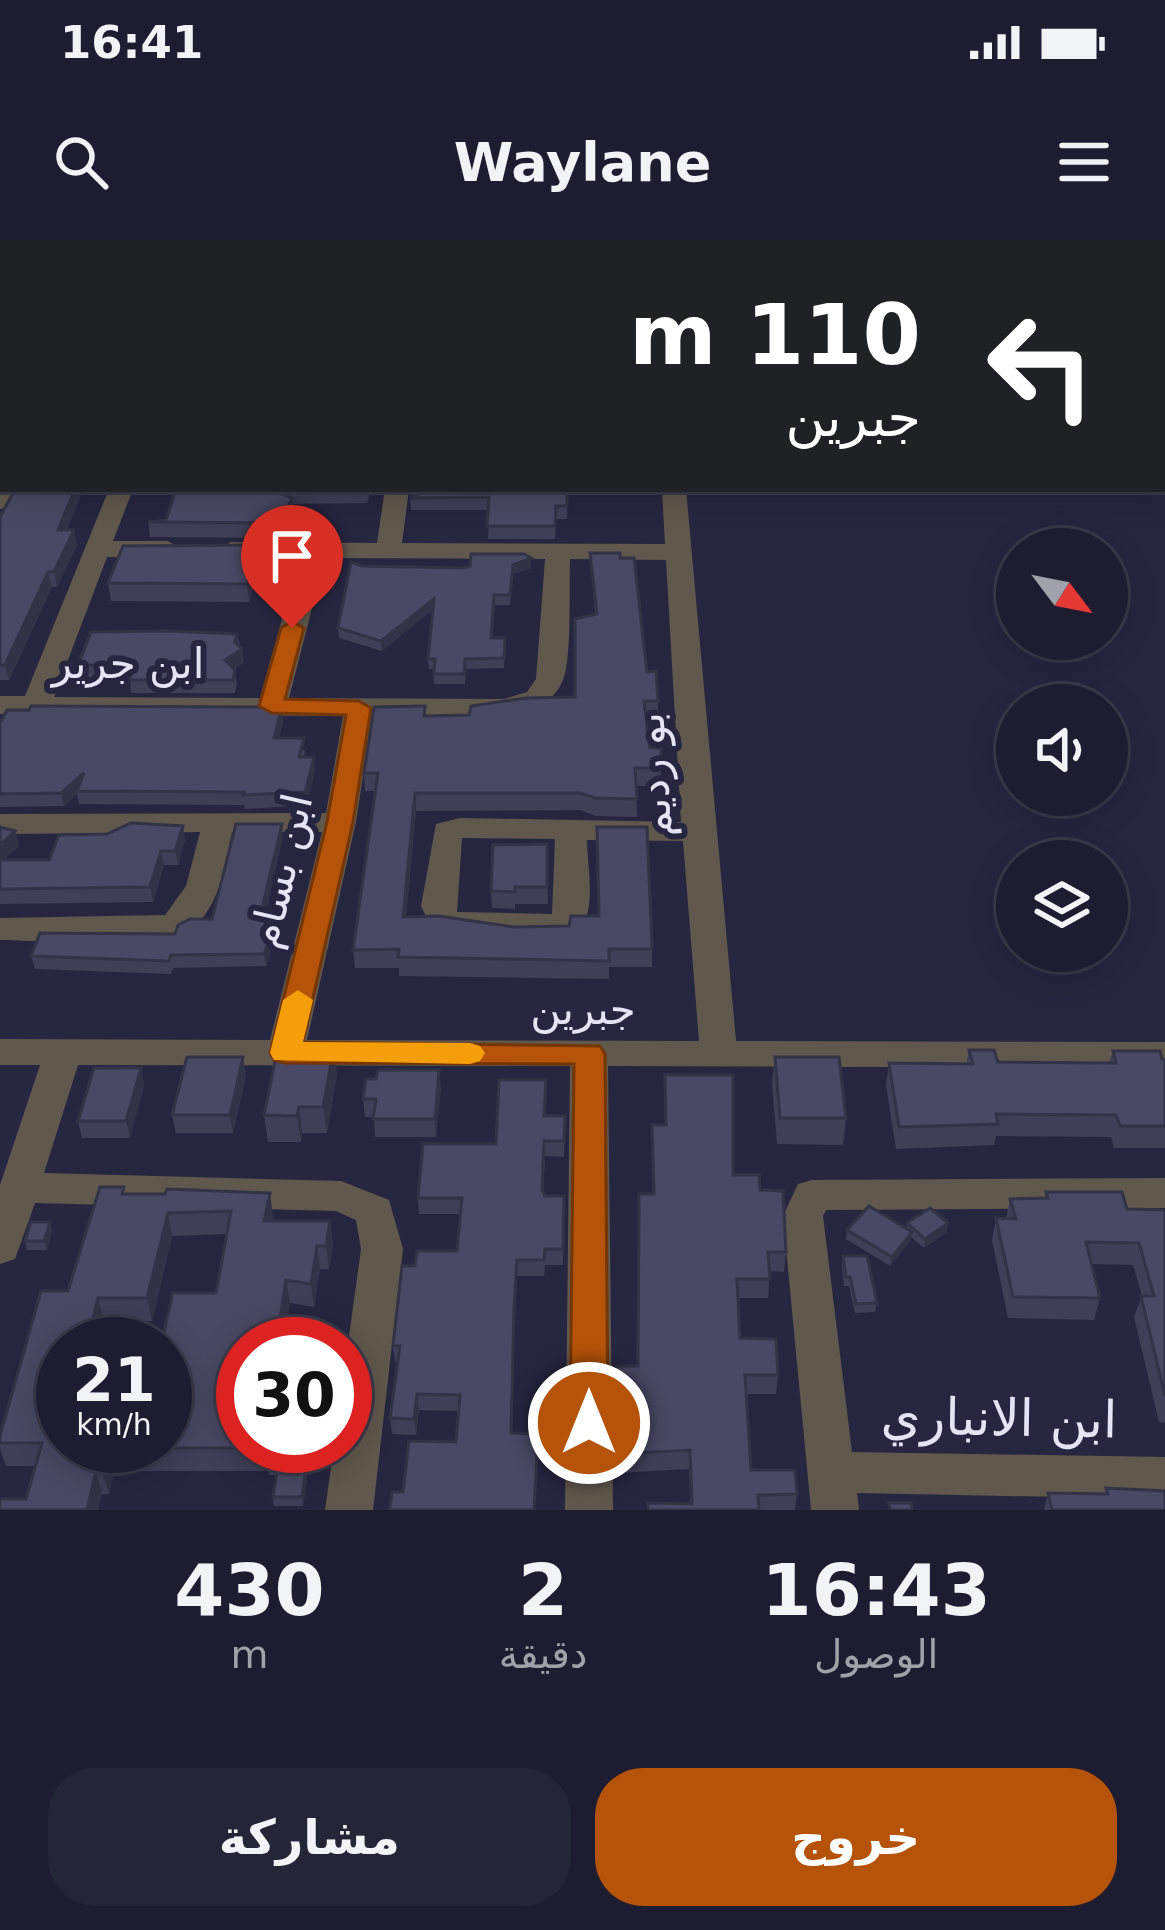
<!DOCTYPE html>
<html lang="ar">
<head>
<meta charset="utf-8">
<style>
	body { margin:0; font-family:"DejaVu Sans",Vazirmatn,sans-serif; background:#252538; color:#f1f3f6; direction:rtl; height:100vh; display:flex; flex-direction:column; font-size:45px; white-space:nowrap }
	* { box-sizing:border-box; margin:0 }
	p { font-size:39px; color:#a0a1ab }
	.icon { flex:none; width:66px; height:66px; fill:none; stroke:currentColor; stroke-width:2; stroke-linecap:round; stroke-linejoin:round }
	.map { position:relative; height:1270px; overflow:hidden; direction:ltr }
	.panel { display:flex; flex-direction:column; background:#1d1c30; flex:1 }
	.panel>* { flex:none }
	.banner { position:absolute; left:0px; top:0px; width:1167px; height:252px; box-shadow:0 6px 30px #0003,0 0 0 3px #3b3a4c; direction:rtl; background:#202124; color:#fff; overflow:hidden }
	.needle { width:78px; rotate:122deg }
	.tools { position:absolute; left:996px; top:288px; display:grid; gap:24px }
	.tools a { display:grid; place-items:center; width:132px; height:132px; border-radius:50%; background:#1d1c30; box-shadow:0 6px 30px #0003,0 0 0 3px #3b3a4c; font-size:60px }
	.speed { position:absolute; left:36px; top:1077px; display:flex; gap:24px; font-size:60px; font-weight:700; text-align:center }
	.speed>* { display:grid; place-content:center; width:156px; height:156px; border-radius:50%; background:#1d1c30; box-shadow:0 6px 30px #0003,0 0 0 3px #3b3a4c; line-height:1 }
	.speed small { font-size:30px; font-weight:400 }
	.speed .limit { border:18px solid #d22; background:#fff; color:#111 }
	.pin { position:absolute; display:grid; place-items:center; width:102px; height:102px; color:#fff; margin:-123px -51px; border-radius:50% 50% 50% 0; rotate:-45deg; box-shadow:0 0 12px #0007 }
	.pin .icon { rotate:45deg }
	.me { position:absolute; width:132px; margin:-66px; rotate:0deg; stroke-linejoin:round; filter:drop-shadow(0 0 9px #0008) }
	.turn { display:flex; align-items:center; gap:42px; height:252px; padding:0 48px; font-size:54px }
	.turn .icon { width:156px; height:156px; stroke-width:2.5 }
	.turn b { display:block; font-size:84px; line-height:102px }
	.eta { display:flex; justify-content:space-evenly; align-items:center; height:204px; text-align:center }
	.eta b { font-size:72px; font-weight:700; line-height:84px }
	.button { display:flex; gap:24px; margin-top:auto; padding:24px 48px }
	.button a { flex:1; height:138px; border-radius:48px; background:#b45309; color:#fff; font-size:48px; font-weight:700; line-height:138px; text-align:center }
	.button a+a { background:#252538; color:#f1f3f6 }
	.status { display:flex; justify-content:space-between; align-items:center; height:84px; padding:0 60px; background:#1d1c30; direction:ltr }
	.status svg { height:33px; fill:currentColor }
	header { display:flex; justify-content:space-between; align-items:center; height:156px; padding:0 48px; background:#1d1c30; font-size:54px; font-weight:700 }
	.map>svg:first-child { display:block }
</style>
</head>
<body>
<div class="status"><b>16:41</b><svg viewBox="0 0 49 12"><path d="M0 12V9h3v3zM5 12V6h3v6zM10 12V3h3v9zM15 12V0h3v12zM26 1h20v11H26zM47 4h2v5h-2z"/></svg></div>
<header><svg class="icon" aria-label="menu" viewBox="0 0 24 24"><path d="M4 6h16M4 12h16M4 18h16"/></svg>Waylane<svg class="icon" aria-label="search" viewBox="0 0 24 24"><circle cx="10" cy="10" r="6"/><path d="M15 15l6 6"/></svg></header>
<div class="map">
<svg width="1165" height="1270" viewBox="0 0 1165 1270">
	<rect width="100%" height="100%" fill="#272640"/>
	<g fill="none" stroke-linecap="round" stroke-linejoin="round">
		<g fill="#61584d" fill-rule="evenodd">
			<path d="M387,0H437L439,3H385Z"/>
			<rect x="1045" y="0" width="18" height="3"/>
			<rect x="1164" y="151" width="1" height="14"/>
			<path d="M0,243L3,249H18L9,267L0,269Z"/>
			<path d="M109,249H133L113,301H168L181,309L168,317H107L54,457L260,458L299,318H231L218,310L231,302L377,303L385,249H409L402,303L665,304L662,249H686L736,801L1165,802V828L608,826L613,1270H565L570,826L78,825L44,933L341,941L389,960L403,1009L373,1270H325L334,1206H345V1126L361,1009L356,980L336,971L35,963L15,1019L0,1024V945L40,825H0V799L270,800L322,592H232C225,622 222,655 201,680C171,715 46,700 0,700V678L165,675L186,646L200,592L0,594V574L326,573L343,476L0,474V456H25ZM325,318L545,319L536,439L527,452L504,459L289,458ZM570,319L666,320L681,582L460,578L436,584L421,666L431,686C458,701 570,710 586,677C594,658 587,621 587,600L683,601L699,801L307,800L356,582L372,476C420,476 543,494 563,440C572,417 569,347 570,319ZM462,598L555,599L552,674L457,672Z"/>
			<path d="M1165,938V968L826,970L823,976L852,1212L1165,1217V1259L857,1253L859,1270H811L783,976L798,944L812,940Z"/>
		</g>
	</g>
	<g fill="#3f3f57" fill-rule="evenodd">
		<path d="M15,249H83L67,290L77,305L57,347H52L9,440H0V277Z"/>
		<path d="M151,249H371L367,263L292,264L293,273L284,298L150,297L148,282L166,280L175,252L152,253Z"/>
		<path d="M567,249V279H556L555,299H488L489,270H411L410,258Z"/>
		<path d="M590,313L647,432L658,461V478H646L650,508H661V546H636L637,577L596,576L580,570L416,571L406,677L652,709V727H609V739L399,736V728H355L353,710L376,551H365L364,533L425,466L426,476L469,475L575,457L595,375Z"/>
		<path d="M531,318V328L513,334L510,365H495L492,398H505L504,428L466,429L465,444H434V429H429L428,419L433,369L382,411L339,398L338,388L362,326L462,328Z"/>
		<path d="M274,322L266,343H255L249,362L111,361L108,343Z"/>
		<path d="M237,394L244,422L234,429L237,443L235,453H131L130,438H80L78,425Z"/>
		<path d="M0,480H283L279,498L305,511L304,517L315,530L307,565L245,569L244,565L79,564L77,554L64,566L0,567Z"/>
		<path d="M0,587L19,606L3,620H49L185,600L178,625H164L153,662L0,664Z"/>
		<path d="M283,596L266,672L280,684L266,726L173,728L171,734L35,729L31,716L175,694L212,679Z"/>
		<path d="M547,604L548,664H515V669L492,668L491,651Z"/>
		<path d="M969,810L998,822L1109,823L1113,811L1165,819V908H1114L1111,897L996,896L994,905L896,909L886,845L889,823L966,824Z"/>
		<path d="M775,817L846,878L843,905L777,904L772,843Z"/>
		<path d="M141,828L144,845L130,898H82L78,881Z"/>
		<path d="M337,833L327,893H302L301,902H268L264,875Z"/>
		<path d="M246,835L233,893H176L172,875Z"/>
		<path d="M665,835L733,935L760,950L786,1012L784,1032L770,1031L768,1058H738L740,1098L778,1135L776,1154H746L751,1230L797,1254L795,1270H648L690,1264L689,1229L617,1233L616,1126H638L653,954L652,885H665Z"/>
		<path d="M441,848L436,897H375L374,877H365L363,859Z"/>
		<path d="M545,876H565L564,917L545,916L543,951L545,956H564L563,1025H545L544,1036H517L514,1085L512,1193L538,1194L539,1210L403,1252L456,1202L459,1171L419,1170L416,1195L392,1194L390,1178L398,1122H395L393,1106L457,1011L460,974H419L418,958L496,904Z"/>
		<path d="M1046,952L1127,969L1165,970V1183L1159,1182L1134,1077L1142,1056L1133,1025L1091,1024L1100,1058L1094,1080L1008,1078L992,1000L996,978H1006L1010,959L1045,958Z"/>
		<path d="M126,954L273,976L272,981H330L333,1004L329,1029H320L314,1067L290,1063L283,1104H243V1206H268L264,1231H114L109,1254L26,1259L35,1226H6L0,1209V1196L68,1051ZM227,994L216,1053L165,1206L63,1104H98L104,1081H152L172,996Z"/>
		<path d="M50,982L52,991L47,1010H27L25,1001Z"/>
		<path d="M907,983L947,992L924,1008L911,997L910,1001L890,1026L846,999L847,990L906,989Z"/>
		<path d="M843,1016L877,1063L875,1072L855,1073L849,1046H844L842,1025Z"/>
		<path d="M309,1207L310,1216L303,1266H274L273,1257L277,1235H269L267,1226Z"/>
		<path d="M1106,1248L1165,1270H1044L1048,1253L1104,1254Z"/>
	</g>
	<g fill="#333347">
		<path d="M75,249H83L61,305L58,290Z"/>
		<path d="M292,258L293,273L284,298L282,283Z"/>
		<path d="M74,290L77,305L57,347L54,332Z"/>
		<path d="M272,305L274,322L266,343L264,325Z"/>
		<path d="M531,318V328L513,334L510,365L513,325Z"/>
		<path d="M252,325L255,343L249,362L247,344Z"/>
		<path d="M48,332L52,347L9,440L5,425Z"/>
		<path d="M434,359L435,368L382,411L381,401Z"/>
		<path d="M237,394L238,407L242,409L244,422L227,433L225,420L235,402Z"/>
		<path d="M282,467L283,480L276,511L274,498Z"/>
		<path d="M314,517L315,530L307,565L305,552Z"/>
		<path d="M84,533L77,551V554L64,566L61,553Z"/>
		<path d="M415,553L416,571L404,695L403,677Z"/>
		<path d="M282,584L283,596L263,684L261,672Z"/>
		<path d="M183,586L185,600L178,625L175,611Z"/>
		<path d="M15,591L19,606L0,622V605Z"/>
		<path d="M161,611L164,625L153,662L150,647Z"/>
		<path d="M279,672L280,684L266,726L264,714Z"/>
		<path d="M334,807L337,833L327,893L323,867Z"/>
		<path d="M243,817L246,835L233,893L230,875Z"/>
		<path d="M141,828L144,845L130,898L126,881Z"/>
		<path d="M439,830L441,848L436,897L435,879Z"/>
		<path d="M299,867L302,893L301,902L297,876Z"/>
		<path d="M270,953L273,976L268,1004L264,981Z"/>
		<path d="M168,973L172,996L152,1081L147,1058Z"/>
		<path d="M330,981L333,1004L329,1029L326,1006Z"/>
		<path d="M50,982L52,991L47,1010L44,1001Z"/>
		<path d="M948,983L947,992L924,1008L925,999Z"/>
		<path d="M912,992L910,1001L890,1026L892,1017Z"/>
		<path d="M317,1006L320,1029L314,1067L311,1044Z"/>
		<path d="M286,1040L290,1063L283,1104H276Z"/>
		<path d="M98,1058L104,1081L98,1104H87Z"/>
		<path d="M417,1154L419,1170L416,1195L414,1179Z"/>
		<path d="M260,1206H268L264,1231Z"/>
		<path d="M309,1207L310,1216L303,1266L302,1257Z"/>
		<path d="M108,1208L114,1231L109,1254L102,1231Z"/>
		<path d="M96,1231L102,1254L98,1270H87Z"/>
	</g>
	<g fill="#494965" stroke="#333347" stroke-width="3" fill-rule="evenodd">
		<path d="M49,0H266L265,3H43Z"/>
		<rect x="309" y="0" width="74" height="3"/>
		<path d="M446,0H1046L1048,3H443Z"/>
		<rect x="0" y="5" width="3" height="107"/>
		<path d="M15,249H75L58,290H74L54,332H48L5,425H0V277Z"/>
		<path d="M176,249H366L271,250L292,258L282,283L148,282L166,280Z"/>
		<path d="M430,249H567V266H556L555,286H487L489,257L410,258Z"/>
		<path d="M272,305L264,325H252L247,344L108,343L123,306Z"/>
		<path d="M590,313H620V318H634L647,432L656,431L658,461H644L650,508H661V528H635L637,559L596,558L580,553H415L403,677L439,676L513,687L569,686L571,676H599L597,587H647L652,709H609V721L398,717L399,709L353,710L378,533H364L374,467L425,466L424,476L469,475L471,466L526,458L575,457V379L597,374Z"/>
		<path d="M471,314H524L531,318L513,325L510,355H494L491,398H505L504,418L465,419L464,434H434L435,419H428L434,359L381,401L338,388L351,322L362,326L462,328L470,326Z"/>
		<path d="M167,391L237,394L235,402L242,409L225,420L235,430L233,440H129L134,425H78L91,392Z"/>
		<path d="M31,466L282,467L274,498H304L299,517H314L305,552L243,555L244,552L77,551L84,533L61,553L0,554V480H2L7,470H29Z"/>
		<path d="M131,583L183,586L175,611H161L150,647L0,649V620H49L59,595L107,594Z"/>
		<path d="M236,584H282L261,672H279L264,714L171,715L169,721L31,716L40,693L175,694L178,685L190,679H212Z"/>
		<path d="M0,587L15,591L0,605Z"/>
		<path d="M547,604V647H515V652L491,651L493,605Z"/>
		<path d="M278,807H334L323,867H299L297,876L264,875Z"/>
		<path d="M969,810H994L998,822L1116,823L1113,811H1160L1162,819H1165V886H1120L1116,875L996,874L998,884L899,887L889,823L973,824Z"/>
		<path d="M187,817H243L230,875H172Z"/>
		<path d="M775,817H839L846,878H780Z"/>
		<path d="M94,828H141L126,881H78Z"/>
		<path d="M378,830H439L435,879H373L376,859H363L366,839H376Z"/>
		<path d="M665,835H733V935H759L760,950L783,951L786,1012H768L770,1039H737L740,1098L776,1099L778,1135H745L751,1230H795L797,1254L758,1255L759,1270H648V1263L692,1264L690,1210L617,1214L616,1126H638L639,954H654L652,885H666Z"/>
		<path d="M499,840H546L544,876H565L564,901H544L542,950L545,956H564L563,1009H545L544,1020H517L514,1069L511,1193L538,1194L534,1270H390L392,1252H403L409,1201L456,1202L460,1155L417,1154L414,1179L390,1178L400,1106H393L402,1026H415L417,1011H457L462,958H418L423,904H496Z"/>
		<path d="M100,947H124L122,954H165L167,949L270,953L264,981H330L326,1006H317L311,1044L286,1040L276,1104H243V1206H260V1208H108L102,1231H96L87,1270H0V1259H26L42,1203H0V1196L41,1051H68ZM231,971L216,1053H173L161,1104H165V1206H63V1104H87L98,1058H147L168,973Z"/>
		<path d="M1046,952H1122L1127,969L1165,970V1156L1141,1056H1154L1139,1003L1086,1002L1100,1058L1013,1057L996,978L1016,979L1010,959L1048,958Z"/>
		<path d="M869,966L912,992L892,1017L847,990Z"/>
		<path d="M930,968L948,983L925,999L907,983Z"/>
		<path d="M31,982H50L44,1001H25Z"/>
		<path d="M843,1016H867L877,1063L856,1064L850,1037H846Z"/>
		<path d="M270,1207H309L302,1257H273L278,1226H267Z"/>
		<path d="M1106,1248L1165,1251V1270H1052L1048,1253L1108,1254Z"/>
		<path d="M889,1263H911L912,1270H890Z"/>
	</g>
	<path fill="#b45309" stroke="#753606" stroke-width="3" d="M292,381L304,388L285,459L359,461L371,468L353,582L303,802L600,806L605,814L608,1183L603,1195L589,1199L576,1195L570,1183L574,824L285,823L274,820L270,813L327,582L346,475L272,473L259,466L281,388Z"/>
	<path fill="#f59e0b" d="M298,750L313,760L303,802L470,803L480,806L485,813L480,821L470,824L274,820L270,813L283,760Z"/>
	<g text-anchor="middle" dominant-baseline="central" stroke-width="12" stroke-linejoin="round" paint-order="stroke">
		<g font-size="42" fill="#e3e4f5" stroke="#272640">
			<text x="128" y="423">ابن جرير</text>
			<text transform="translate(653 535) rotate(-94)">بو رديم</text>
			<text transform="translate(281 631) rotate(-77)">ابن بسام</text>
			<text x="583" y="769">جبرين</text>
		</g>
		<g font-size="51" fill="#e3e4f5" stroke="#272640">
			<text transform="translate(999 1178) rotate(1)">ابن الانباري</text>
		</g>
	</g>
</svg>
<div class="tools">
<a><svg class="needle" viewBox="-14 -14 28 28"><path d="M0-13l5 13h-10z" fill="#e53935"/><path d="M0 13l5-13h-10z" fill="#a0a1ab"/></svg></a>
<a><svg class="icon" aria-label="sound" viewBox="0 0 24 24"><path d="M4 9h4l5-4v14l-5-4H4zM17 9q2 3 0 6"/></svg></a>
<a><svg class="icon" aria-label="layers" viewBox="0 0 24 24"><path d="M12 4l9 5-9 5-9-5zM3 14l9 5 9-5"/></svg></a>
</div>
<div class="speed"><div>21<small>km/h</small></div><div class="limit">30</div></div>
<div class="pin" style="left:292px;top:388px;background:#d93025"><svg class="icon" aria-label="arrive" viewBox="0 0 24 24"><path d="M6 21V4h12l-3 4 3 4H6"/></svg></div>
<svg class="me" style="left:589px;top:1183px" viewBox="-20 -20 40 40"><circle r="17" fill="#b45309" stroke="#fff" stroke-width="3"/><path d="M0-11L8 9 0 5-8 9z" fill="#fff"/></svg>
<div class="banner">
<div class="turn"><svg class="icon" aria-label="left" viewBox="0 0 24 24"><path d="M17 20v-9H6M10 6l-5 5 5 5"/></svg><div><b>110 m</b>جبرين</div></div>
</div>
</div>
<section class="panel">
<div class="eta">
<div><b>16:43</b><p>الوصول</p></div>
<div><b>2</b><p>دقيقة</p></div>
<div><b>430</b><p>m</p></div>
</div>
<div class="button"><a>خروج</a><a>مشاركة</a></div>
</section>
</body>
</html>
